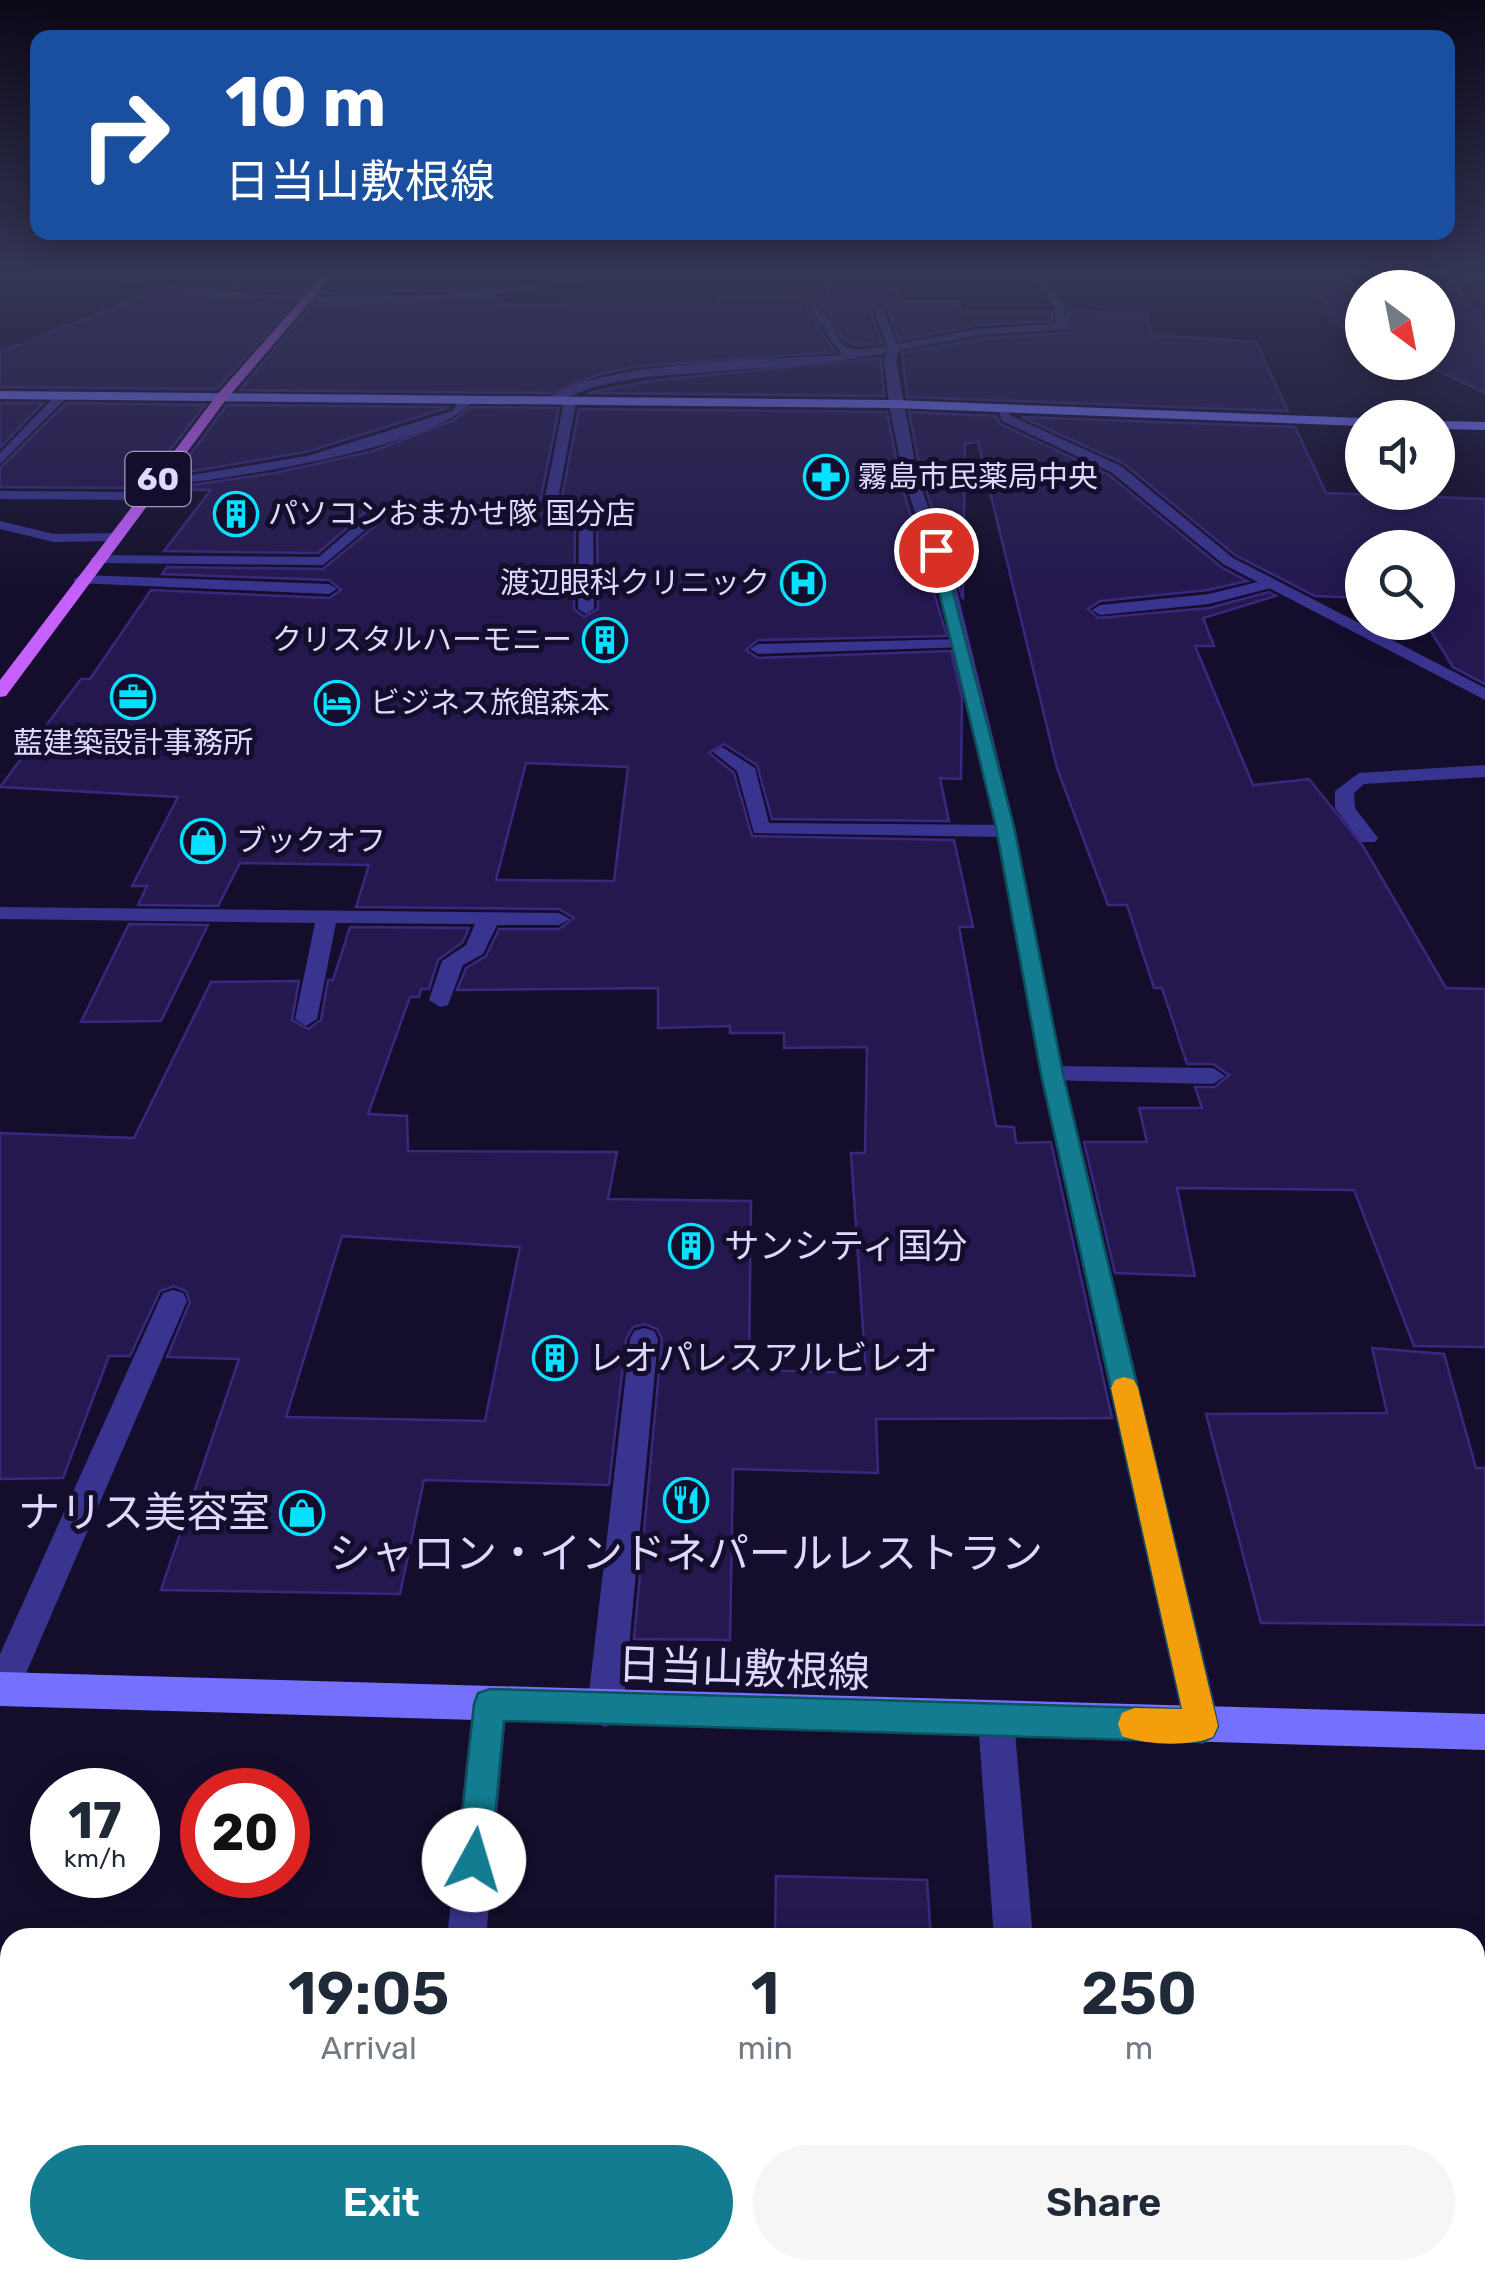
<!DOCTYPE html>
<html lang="en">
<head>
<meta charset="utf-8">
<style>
	body { margin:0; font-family:Rubik,"Noto Sans JP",sans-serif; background:#f6f6f7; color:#1f2937; height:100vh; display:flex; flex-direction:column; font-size:38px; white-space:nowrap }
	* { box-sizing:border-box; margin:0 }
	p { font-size:32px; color:#747a83 }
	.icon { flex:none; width:55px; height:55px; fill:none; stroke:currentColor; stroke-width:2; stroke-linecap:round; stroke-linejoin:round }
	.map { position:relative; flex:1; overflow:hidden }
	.details { position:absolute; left:0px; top:1928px; width:1485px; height:352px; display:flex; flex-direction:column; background:#fff; border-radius:30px 30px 0 0; box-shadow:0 5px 25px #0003 }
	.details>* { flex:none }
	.hud { position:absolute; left:30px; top:30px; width:1425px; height:210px; border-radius:20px; box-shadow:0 5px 25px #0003; background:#1a4fa0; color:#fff; overflow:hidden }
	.needle { width:65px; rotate:148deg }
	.controls { position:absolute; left:1345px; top:270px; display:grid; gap:20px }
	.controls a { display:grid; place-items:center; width:110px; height:110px; border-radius:50%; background:#fff; box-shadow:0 5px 25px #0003; font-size:50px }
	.speed { position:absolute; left:30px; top:1768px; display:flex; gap:20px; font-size:50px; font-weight:700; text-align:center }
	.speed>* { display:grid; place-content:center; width:130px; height:130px; border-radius:50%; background:#fff; box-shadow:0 5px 25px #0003; line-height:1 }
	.speed small { font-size:25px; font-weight:400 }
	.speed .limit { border:15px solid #d22; background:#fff; color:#111 }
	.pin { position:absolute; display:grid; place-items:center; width:85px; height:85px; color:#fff; margin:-42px; border:5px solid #fff; border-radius:50%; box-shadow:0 2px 10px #0007 }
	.me { position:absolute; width:110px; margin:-55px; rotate:6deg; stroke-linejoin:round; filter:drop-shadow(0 0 8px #0008) }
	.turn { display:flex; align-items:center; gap:35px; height:210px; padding:0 30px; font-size:45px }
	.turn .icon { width:130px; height:130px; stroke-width:2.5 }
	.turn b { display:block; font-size:70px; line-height:85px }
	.eta { display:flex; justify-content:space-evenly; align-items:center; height:170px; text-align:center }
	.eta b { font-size:60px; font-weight:600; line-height:70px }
	.action { display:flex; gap:20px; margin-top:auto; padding:20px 30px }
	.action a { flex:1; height:115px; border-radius:60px; background:#137c91; color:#fff; font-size:40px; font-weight:600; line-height:115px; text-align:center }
	.action a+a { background:#f6f6f7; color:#1f2937 }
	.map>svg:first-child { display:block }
</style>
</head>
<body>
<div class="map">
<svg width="1485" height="2278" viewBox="0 0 1485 2278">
	<rect width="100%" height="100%" fill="#140e2c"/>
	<g fill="#24184f" stroke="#3a277e" stroke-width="2.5" fill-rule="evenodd">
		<path d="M243,276H317L303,292L229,287Z"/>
		<path d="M336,276H503L500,284L441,290L322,293Z"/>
		<path d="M1309,276H1450L1485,326V393L1420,362H1438V288H1362V336L1334,322Z"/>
		<path d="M825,282L899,289L897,302L957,301L962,312H1051L1053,321L978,325L899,340L888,309L877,304L870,311L882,343L853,345L842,338L828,312L814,299L806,308L835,352L640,366L600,374L552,393L240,390L311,306L496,297L494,304L719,302L714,298L829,295Z"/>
		<path d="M158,290L292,305L217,389L0,387V352Z"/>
		<path d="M1068,312L1146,313L1152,335L1256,342L1288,411L907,397L902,353L979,339L1067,333Z"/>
		<path d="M881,358L884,396L588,393L650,381Z"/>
		<path d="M0,403H43L0,448Z"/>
		<path d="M66,403L205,405L141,488L0,487V468Z"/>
		<path d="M227,405L450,407L306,452L176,474Z"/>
		<path d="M470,407L559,408L538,512L575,527L574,609L584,617L598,609L597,521L560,507L579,409L887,412L900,480L947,636L758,640L746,650L758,658L951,651L962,698L961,779L940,778L949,821L772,819L757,765L724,744L709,753L734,773L752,836L954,840L973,927H959L996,1126L1014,1127L1016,1143L1051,1142L1112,1418L876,1419L878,1473L733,1469L730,1640L634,1639L662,1339L657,1329L645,1324L633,1327L626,1339L609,1485L424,1480L400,1594L161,1590L239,1359L167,1357L190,1302L186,1291L174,1286L160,1291L130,1356H109L63,1478L0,1479V1133L134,1138L211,982L299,981L292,1020L308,1029L321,1020L328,980H333L350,927L469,928L463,942L438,960L429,989H421L419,997H410L368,1114L407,1116L408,1151L617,1152L608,1199L751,1201L749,1370L866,1373L851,1153H865L867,1047L784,1048V1033H730V1026L658,1028V988L457,990L466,968L486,956L499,929H559L574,918L559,909L356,907L369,865L240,863L218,906L138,905L147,886H132L178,797L0,787L81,679H90L151,590L329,598L341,590L329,580L162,574L167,567L323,569L386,517L368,510L318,553L164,551L211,490L164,489L275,473L374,451L452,421ZM526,763L628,767L614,881L496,880ZM342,1236L520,1247L485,1421L286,1417Z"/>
		<path d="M909,412L996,416L1000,424L1109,475L1221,567L1247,581L1208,590L1100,601L1088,609L1098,618L1209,608L1269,592L1276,596L1203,618L1214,646H1195L1253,785L1309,779L1363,846L1446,988L1485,989V1347L1414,1346L1354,1190L1177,1188L1195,1276L1115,1273L1084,1142H1147L1139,1108H1202L1195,1087H1215L1229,1075L1213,1064H1187L1162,988H1154L1127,905H1108L1057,768L978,442L965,444L963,599L922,478Z"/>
		<path d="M1021,417L1295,427L1326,493L1485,499V684L1453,667L1425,622H1438V548H1362V598L1315,596L1235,555L1123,463Z"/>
		<path d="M129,924L208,925L161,1021L81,1022Z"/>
		<path d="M1372,1348L1444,1354L1476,1468H1485V1625L1261,1623L1206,1414L1387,1413Z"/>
		<path d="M776,1876L927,1880L931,1938H775Z"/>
	</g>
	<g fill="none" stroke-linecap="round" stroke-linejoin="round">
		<g fill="#393490" fill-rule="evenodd">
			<path d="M58,393L68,396L0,464V453Z"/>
			<path d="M0,491L146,492L153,496L146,500L0,499Z"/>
			<path d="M370,513L382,516L323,565L97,563L90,559L97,555L319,557Z"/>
			<path d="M0,521L54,534L113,533L120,537L113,541L54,542L0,529Z"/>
			<path d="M81,575L329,584L337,589L329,594L76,583L73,580Z"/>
			<path d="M1270,579L1275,581V587L1209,604L1100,615L1092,610L1100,605L1209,594Z"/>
			<path d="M960,639L966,641V647L758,654L750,649L758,644Z"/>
			<path d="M722,747L755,768L769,823L1005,825L1015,831L1005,837L754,833L737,771L713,752Z"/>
			<path d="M1485,765V777L1364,784L1354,793L1355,808L1378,838L1375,842H1361L1335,808V791L1359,773Z"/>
			<path d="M0,907L559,913L570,919L559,925H497L483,954L463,965L448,1005L440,1007L429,1000L442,961L466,945L475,924L336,923L317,1019L306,1026L295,1019L315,923L0,919Z"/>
			<path d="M1052,1066L1213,1068L1225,1076L1213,1084L1044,1080L1040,1074Z"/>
			<path d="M173,1290L183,1293L187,1301L14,1701L0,1705V1654L159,1301L163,1293Z"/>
			<path d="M644,1328L654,1331L658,1339L623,1710L617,1722L605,1727L593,1722L587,1710L630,1339L634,1331Z"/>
			<path d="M490,1687L502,1692L507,1704L486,1938H447L473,1704L478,1692Z"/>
			<path d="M996,1703L1008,1709L1014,1721L1033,1938H994L978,1721L984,1709Z"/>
		</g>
		<g fill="#393490" fill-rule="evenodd">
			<path d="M93,276L250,293L341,298L441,294L612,276L474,297L341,304L219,296Z"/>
			<path d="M1028,276H1038L1063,302L1067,329L979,335L899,350L896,360L918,479L956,586L1015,827L1064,1074L1220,1726L1214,1738L1202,1744L1190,1738L1184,1726L1040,1074L995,827L940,586L904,479L889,404L884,360L887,353C829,364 770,367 711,372C657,376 600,377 553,405L543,402C593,360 772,360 842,355L809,306L814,303C852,332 819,359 887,346L874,310L879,307L884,310L897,344L979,329L1057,324L1053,303Z"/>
			<path d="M462,398L472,401C437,448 219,481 156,486L149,482L307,456L452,411Z"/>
			<path d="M570,398L576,402L556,510L593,521L594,609L586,614L578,609L579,524L542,513L564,402Z"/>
			<path d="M996,404H1004L1011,416L1121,466L1233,558L1485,688V700L1223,564L1111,472L1002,421Z"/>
		</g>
		<g fill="#7670ff" fill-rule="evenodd">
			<path d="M0,391L895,400L1362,418V426L895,408L0,399Z"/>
			<path d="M1438,421L1485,422V430L1438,429Z"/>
			<path d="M0,1672L1485,1714V1750L0,1706Z"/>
		</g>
		<path fill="#c660ff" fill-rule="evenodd" d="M322,276H332L225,401L6,696L0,697V680L217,395Z"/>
	</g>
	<linearGradient id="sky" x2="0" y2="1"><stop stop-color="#0b0818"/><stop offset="0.46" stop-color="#343656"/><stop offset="1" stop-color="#343656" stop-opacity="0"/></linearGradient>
	<rect width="1485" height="595" fill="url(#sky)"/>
	<path fill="#137c91" stroke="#0c515e" stroke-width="2.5" d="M936,546L942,550L1014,827L1063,1074L1218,1726L1213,1737L1202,1742L504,1721L491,1860L486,1872L474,1877L462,1872L457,1860L474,1704L478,1693L490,1689L1182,1709L1041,1074L996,827L929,550Z"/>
	<path fill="#f59e0b" d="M1124,1377L1134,1380L1138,1388L1218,1726L1213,1737C1190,1747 1145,1745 1122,1736L1118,1724L1122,1713L1134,1708L1182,1709L1111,1388L1115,1380Z"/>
	<defs>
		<symbol id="pharmacy-ring" viewBox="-11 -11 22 22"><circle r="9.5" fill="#140e2c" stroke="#05e1ff" stroke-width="1.5"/><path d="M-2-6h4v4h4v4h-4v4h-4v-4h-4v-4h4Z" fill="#05e1ff"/></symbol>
		<symbol id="building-ring" viewBox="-11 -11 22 22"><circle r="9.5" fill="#140e2c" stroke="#05e1ff" stroke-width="1.5"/><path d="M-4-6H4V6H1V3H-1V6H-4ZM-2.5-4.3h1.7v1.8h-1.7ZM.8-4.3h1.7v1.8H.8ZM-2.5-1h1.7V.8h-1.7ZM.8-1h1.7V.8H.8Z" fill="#05e1ff"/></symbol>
		<symbol id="hospital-ring" viewBox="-11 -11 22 22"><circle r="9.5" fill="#140e2c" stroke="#05e1ff" stroke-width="1.5"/><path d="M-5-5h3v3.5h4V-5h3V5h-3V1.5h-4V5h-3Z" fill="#05e1ff"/></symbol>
		<symbol id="office-ring" viewBox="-11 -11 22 22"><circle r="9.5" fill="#140e2c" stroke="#05e1ff" stroke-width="1.5"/><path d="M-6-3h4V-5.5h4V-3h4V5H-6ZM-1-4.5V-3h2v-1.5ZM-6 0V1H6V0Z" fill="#05e1ff"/></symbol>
		<symbol id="hotel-ring" viewBox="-11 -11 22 22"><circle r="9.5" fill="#140e2c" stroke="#05e1ff" stroke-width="1.5"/><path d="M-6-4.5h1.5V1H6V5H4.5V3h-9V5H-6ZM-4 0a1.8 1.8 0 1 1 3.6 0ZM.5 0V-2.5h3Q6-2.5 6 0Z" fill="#05e1ff"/></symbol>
		<symbol id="shop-ring" viewBox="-11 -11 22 22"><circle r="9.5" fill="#140e2c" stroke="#05e1ff" stroke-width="1.5"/><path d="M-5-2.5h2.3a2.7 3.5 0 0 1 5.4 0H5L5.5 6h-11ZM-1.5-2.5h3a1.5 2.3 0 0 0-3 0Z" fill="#05e1ff"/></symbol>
		<symbol id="restaurant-ring" viewBox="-11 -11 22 22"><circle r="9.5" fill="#140e2c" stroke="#05e1ff" stroke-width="1.5"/><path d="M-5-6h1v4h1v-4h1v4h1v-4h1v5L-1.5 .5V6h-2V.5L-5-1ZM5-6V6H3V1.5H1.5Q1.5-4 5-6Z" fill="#05e1ff"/></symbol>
	</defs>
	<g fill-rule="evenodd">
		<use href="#pharmacy-ring" x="801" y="452" width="50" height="50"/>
		<use href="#building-ring" x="211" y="489" width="50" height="50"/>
		<use href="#hospital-ring" x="778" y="558" width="50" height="50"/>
		<use href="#building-ring" x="580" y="615" width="50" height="50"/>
		<use href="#office-ring" x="108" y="672" width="50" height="50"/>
		<use href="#hotel-ring" x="312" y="678" width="50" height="50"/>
		<use href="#shop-ring" x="178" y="816" width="50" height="50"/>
		<use href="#building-ring" x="666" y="1221" width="50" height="50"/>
		<use href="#building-ring" x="530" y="1333" width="50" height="50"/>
		<use href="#restaurant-ring" x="661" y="1475" width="50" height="50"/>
		<use href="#shop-ring" x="277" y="1488" width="50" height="50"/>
	</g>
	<g text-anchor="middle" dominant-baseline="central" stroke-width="10" stroke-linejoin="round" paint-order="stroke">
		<g font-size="30" fill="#ded9ff" stroke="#140e2c" text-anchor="start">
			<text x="858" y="477">霧島市民薬局中央</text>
			<text x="268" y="514">パソコンおまかせ隊 国分店</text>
			<text x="770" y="583" text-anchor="end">渡辺眼科クリニック</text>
			<text x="572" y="640" text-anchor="end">クリスタルハーモニー</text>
			<text x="370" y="703">ビジネス旅館森本</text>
			<text x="133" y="743" text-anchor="middle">藍建築設計事務所</text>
			<text x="236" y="841">ブックオフ</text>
		</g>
		<rect fill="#140e2c" stroke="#a19cc0" stroke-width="2.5" x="125.5" y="452" width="65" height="54" rx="8"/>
		<g font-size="32" font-weight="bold" fill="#ded9ff">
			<text x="158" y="479">60</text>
		</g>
		<g font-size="35" fill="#ded9ff" stroke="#140e2c" text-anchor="start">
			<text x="724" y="1246">サンシティ国分</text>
			<text x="588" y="1358">レオパレスアルビレオ</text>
		</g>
		<g font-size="42" fill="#ded9ff" stroke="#140e2c" text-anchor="end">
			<text x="270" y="1513">ナリス美容室</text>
			<text x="686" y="1554" text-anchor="middle">シャロン・インドネパールレストラン</text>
		</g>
		<g font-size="42" fill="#ded9ff" stroke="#140e2c">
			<text transform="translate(744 1669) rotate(2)">日当山敷根線</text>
		</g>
	</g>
</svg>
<div class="controls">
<a><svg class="needle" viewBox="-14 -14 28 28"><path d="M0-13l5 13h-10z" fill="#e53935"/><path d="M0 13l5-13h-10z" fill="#747a83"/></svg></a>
<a><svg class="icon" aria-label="sound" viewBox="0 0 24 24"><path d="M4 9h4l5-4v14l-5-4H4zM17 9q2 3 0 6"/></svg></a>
<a><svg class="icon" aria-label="search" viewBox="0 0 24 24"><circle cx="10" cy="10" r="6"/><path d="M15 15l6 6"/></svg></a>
</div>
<div class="speed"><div>17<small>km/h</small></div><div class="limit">20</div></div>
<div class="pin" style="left:936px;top:550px;background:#d93025"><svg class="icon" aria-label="arrive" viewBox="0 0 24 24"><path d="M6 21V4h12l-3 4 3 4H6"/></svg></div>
<svg class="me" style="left:474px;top:1860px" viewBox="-20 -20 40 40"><circle r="19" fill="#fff"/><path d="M0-13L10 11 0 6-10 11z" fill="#137c91"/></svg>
<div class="hud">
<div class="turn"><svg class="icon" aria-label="right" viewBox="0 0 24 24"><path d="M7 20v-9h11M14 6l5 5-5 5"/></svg><div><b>10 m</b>日当山敷根線</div></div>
</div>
<section class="details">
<div class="eta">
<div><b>19:05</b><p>Arrival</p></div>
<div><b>1</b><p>min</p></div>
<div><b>250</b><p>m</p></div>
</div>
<div class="action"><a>Exit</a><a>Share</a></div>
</section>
</div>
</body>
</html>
